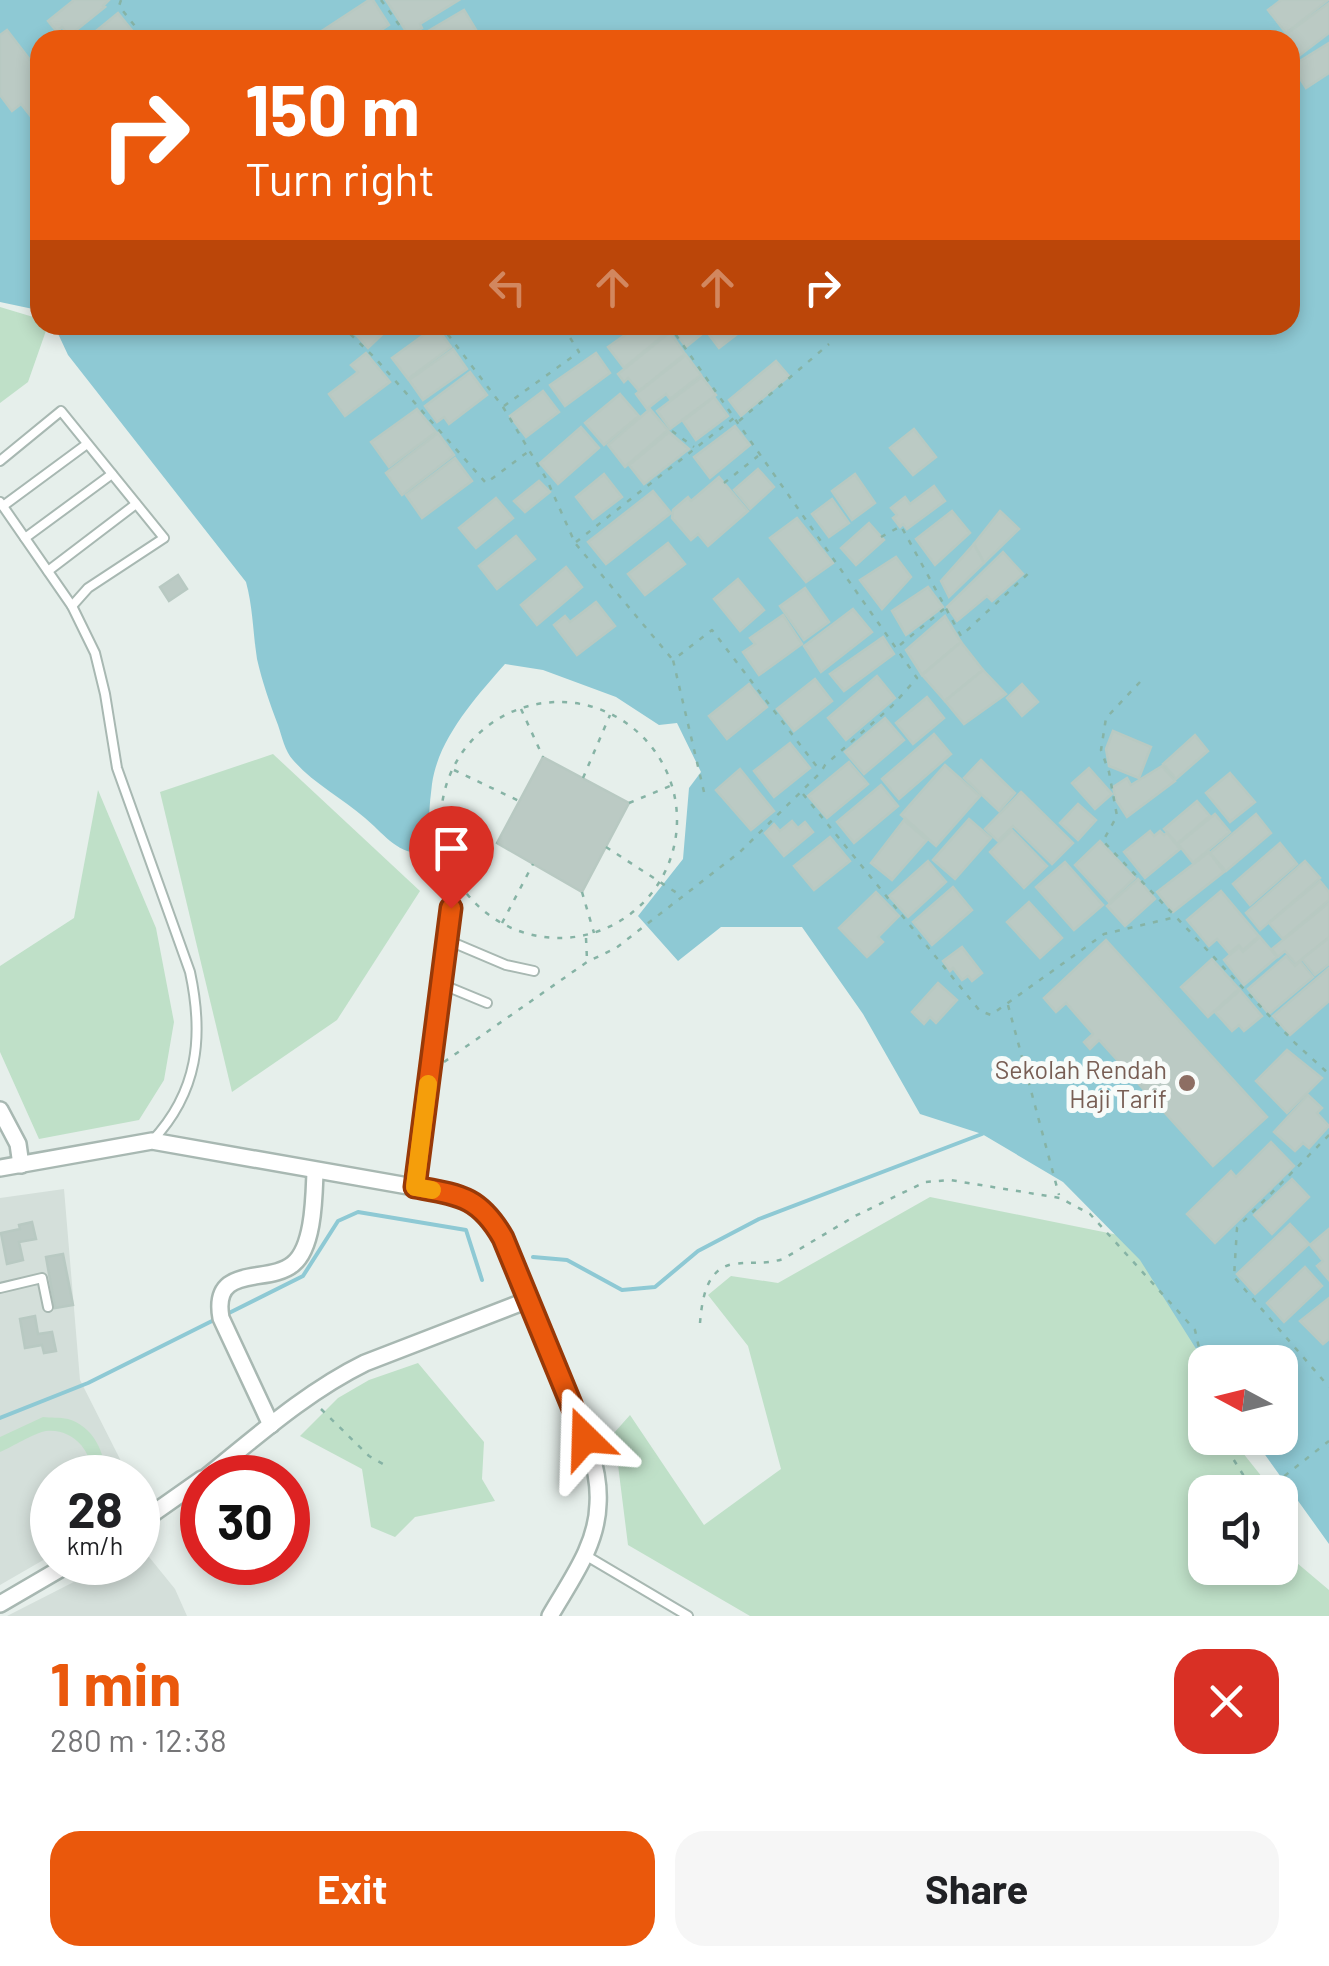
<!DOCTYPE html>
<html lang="en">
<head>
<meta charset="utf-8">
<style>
	body { margin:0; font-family:Barlow,sans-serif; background:#f6f6f6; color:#202124; height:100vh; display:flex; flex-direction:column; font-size:38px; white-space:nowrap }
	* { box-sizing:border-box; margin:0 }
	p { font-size:32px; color:#757577 }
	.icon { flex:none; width:55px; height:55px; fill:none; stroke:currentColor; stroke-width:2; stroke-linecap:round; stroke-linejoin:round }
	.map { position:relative; height:1616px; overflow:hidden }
	.sheet { display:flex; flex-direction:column; background:#fff; flex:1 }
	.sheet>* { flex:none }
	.guide { position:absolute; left:30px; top:30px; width:1270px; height:305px; border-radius:30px; box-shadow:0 5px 15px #0003; background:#ea580c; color:#fff; overflow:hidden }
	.needle { width:65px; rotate:277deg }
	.tools { position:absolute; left:1188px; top:1345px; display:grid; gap:20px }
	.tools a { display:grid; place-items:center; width:110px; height:110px; border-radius:20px; background:#fff; box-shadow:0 5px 15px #0003; font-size:50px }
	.speed { position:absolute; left:30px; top:1455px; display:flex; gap:20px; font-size:50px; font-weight:700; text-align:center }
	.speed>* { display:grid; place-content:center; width:130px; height:130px; border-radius:50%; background:#fff; box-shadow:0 5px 15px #0003; line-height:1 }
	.speed small { font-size:25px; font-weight:400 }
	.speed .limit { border:15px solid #d22; background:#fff; color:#111 }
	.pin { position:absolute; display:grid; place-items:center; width:85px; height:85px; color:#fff; margin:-102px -42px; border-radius:50% 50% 50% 0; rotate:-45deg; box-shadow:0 0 10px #0007 }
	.pin .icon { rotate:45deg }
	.me { position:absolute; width:110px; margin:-55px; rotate:338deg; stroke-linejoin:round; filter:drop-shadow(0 0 8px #0008) }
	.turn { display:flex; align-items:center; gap:35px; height:210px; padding:0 50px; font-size:45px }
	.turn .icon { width:130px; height:130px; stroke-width:2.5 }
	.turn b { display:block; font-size:70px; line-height:85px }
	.lanes { display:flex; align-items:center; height:95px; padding:0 50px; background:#0003; justify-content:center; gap:50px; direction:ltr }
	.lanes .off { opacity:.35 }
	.round { display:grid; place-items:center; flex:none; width:105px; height:105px; border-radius:30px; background:#f6f6f6 }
	.overview { display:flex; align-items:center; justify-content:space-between; height:170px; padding:0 50px }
	h1 { font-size:60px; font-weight:700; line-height:75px; color:#ea580c }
	.action { display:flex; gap:20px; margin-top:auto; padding:20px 50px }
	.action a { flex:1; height:115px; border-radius:30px; background:#ea580c; color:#fff; font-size:40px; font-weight:700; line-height:115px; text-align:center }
	.action a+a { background:#f6f6f6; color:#202124 }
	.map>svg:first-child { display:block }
</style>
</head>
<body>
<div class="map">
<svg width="1329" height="1616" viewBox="0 0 1329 1616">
	<rect width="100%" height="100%" fill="#e6efeb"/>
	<g fill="#d4dfda">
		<path d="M64,1189L80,1380L129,1477L52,1478V1555L0,1585V1198Z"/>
		<path d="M141,1547L175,1589L187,1616H7L111,1563L138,1562V1549Z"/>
	</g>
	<g fill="#bfe0c8">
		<path d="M0,307L40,319V325H48L28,382L0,403Z"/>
		<path d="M273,754L420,891L337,1020L232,1092L160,792Z"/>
		<path d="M98,790L156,928L174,1022L164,1080L139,1120L39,1139L0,1052V966L74,918Z"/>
		<path d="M930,1197L1143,1240L1171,1277L1205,1370V1438H1231L1274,1492H1205V1568H1280V1512L1297,1563L1329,1590V1616H750L628,1545L614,1433L630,1415L704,1525L781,1469L748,1346L708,1295L731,1276L778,1283Z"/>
		<path d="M418,1363L484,1442L482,1479L495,1501L415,1517L395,1537L371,1527L362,1469L300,1436L338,1398L369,1380Z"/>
		<path d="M43,1417C50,1418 60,1417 68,1419C93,1426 106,1453 105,1477H91C94,1452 73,1428 46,1431C34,1433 12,1447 0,1452V1437Z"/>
	</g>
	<path fill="#8ec9d4" d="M0,0H1329V1544L1253,1438H1280V1362L1205,1363L1140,1260L1063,1182L982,1134L920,1114L863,1014L802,927H721L678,961L638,916L683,859L689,788L701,772L677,723L659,725L616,697L543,670L505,664C476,697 438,739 432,784C429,805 429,826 426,847L421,853C397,854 382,832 365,818C342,798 314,784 293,760C285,751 282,737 278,725C270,704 262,681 257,659C253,633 253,608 246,582L68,355L54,325H1290V40H40V313L33,309L0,302Z"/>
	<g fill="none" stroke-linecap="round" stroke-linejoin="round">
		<g stroke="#8ec9d4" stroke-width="4">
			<path d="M533,1257L567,1260L622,1290L655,1287L698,1251L759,1219L982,1134"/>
			<path d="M227,1314L303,1276L338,1221L358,1212L466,1230L482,1280"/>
			<path d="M0,1418L88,1383L218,1318"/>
		</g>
	</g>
	<g fill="#bbcac4" stroke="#b8c9c2" stroke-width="2.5">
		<path d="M74,0H109L103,6L105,7L69,36L62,27L57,32L48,21Z"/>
		<path d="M369,0H373L389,25L366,40H308Z"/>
		<path d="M386,0H459L420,24L422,28L409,36Z"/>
		<path d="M1281,0H1328L1286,33L1268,10Z"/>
		<path d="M1329,3V33L1300,55L1285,35Z"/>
		<path d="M464,10L478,33L467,40H413Z"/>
		<path d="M118,13L135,34L128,40H85Z"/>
		<path d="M7,30L40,73V128L21,104L12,111L0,95V35Z"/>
		<path d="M1329,43V73L1306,88L1292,66Z"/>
		<path d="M354,325H390L391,326L368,348L350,328Z"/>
		<path d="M639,325H666L670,330L624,368L608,347Z"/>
		<path d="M670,325H713L686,347Z"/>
		<path d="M717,325H749L719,348L707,332Z"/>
		<path d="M436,326L451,347L408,379L392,358Z"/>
		<path d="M670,332L685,354L639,391L628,378L624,382L618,374Z"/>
		<path d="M453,349L467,369L423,400L409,380Z"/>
		<path d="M366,353L390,382L345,416L329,394L358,372L351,365Z"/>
		<path d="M596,353L610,373L565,406L550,385Z"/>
		<path d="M686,355L701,375L670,399L666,394L647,409L636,394Z"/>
		<path d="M776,361L789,376L741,416L729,400Z"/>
		<path d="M470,372L487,395L449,424L444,417L437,422L425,406Z"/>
		<path d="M702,377L716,395L670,429L657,411Z"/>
		<path d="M543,391L559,412L526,437L510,416Z"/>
		<path d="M620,394L639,416L604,445L585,423Z"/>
		<path d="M714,397L728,416L696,440L683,421Z"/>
		<path d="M417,409L436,432L389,467L371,442Z"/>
		<path d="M650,409L668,430L625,467L608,445Z"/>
		<path d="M735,426L750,445L710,478L694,457Z"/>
		<path d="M581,427L599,448L558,484L540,463Z"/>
		<path d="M914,429L936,457L913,475L890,448Z"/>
		<path d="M669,432L689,449L644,484L629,465Z"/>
		<path d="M438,433L454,455L402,495L386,473Z"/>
		<path d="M455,458L472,481L422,518L406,495Z"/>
		<path d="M758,469L774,487L750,509L734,490Z"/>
		<path d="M604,474L622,497L593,519L576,497Z"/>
		<path d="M855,474L875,503L852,520L832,491Z"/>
		<path d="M719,477L748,511L708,546L698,534L691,540L672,518L673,510L688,497L691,501Z"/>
		<path d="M539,481L550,492L525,512L514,501Z"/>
		<path d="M934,486L945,501L907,529L903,524L900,527L893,518L897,515L891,508L905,497L910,504Z"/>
		<path d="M653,491L671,513L606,564L588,542Z"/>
		<path d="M496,498L513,518L476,548L459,528Z"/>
		<path d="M832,499L849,523L829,537L812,514Z"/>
		<path d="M952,511L970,533L935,565L916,539Z"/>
		<path d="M1000,511L1019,529L984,563L974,544Z"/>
		<path d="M797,518L833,563L806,582L770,538Z"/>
		<path d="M869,523L884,540L856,565L841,548Z"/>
		<path d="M516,536L535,559L497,589L479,566Z"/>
		<path d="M668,543L685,564L645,595L628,574Z"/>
		<path d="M974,544L984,563L949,597L941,581Z"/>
		<path d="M1003,552L1023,574L992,601L987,596L957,621L947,607Z"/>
		<path d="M896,557L911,577L882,609L860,580Z"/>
		<path d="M566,567L582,587L537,625L521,605Z"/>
		<path d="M178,575L187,589L169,601L160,587Z"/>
		<path d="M738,579L764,610L740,631L714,599Z"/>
		<path d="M928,587L943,607L906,635L892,611Z"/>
		<path d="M805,588L829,622L804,640L780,606Z"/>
		<path d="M596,602L615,626L577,655L554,625L565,616L570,622Z"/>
		<path d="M853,609L872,632L821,672L804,646Z"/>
		<path d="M783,615L802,644L759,675L743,652L755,644L750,638Z"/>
		<path d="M945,616L961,642L922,675L906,650Z"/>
		<path d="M883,637L894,654L844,691L830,674Z"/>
		<path d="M961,642L983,670L945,701L922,675Z"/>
		<path d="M983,670L1006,694L964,724L945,701Z"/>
		<path d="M877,676L895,698L846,740L828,718Z"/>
		<path d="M815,679L832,701L794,731L777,709Z"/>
		<path d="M749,684L767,707L727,739L709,716Z"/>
		<path d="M1022,684L1038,702L1022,716L1007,698Z"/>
		<path d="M927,697L944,718L913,744L896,723Z"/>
		<path d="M885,718L904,740L864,774L845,752Z"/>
		<path d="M1113,731L1151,747L1139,778L1109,766L1106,749Z"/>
		<path d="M934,734L951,754L899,799L882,779Z"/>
		<path d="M1195,735L1208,751L1176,779L1163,764Z"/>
		<path d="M790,743L810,768L774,797L754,771Z"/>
		<path d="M543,757L629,803L582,892L497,843Z"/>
		<path d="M981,760L1015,793L999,811L964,778Z"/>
		<path d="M849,762L868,784L827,818L808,796Z"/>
		<path d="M945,765L980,796L936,846L901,815Z"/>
		<path d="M1162,766L1175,781L1127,817L1116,800L1113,787L1127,778L1131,785Z"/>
		<path d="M1089,768L1112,794L1095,809L1072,783Z"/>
		<path d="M740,769L774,811L751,830L716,790Z"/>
		<path d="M1230,773L1255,802L1230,822L1206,793Z"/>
		<path d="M881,785L898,806L854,843L837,822Z"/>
		<path d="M1021,792L1073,843L1052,864L1013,826L998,841L985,829Z"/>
		<path d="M1197,801L1210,816L1177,844L1164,829Z"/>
		<path d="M1078,804L1096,820L1078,840L1060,823Z"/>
		<path d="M1215,814L1230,832L1193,863L1178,844Z"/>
		<path d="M1256,814L1271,833L1226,871L1210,853Z"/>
		<path d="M969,819L991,838L955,879L933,860Z"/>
		<path d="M904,820L927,840L892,880L871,863Z"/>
		<path d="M792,821L798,828L805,822L813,832L784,856L765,833L774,824L780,831Z"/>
		<path d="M1012,830L1047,866L1024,888L990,852Z"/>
		<path d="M1150,831L1154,836L1160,831L1164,835L1167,833L1180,849L1145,878L1124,852Z"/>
		<path d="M830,837L850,861L814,890L794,866Z"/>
		<path d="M1100,841L1135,878L1109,902L1075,865Z"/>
		<path d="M1280,843L1297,864L1250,905L1233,884Z"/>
		<path d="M1209,852L1224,872L1173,912L1157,892Z"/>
		<path d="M928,861L946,882L908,917L889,896Z"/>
		<path d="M1305,861L1320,878L1260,930L1246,913Z"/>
		<path d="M1065,862L1103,905L1074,930L1036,887Z"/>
		<path d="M1138,879L1155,899L1125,926L1107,906Z"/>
		<path d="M1320,881L1329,892V900L1283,939L1269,923Z"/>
		<path d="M953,887L972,910L932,945L913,922Z"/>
		<path d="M1221,891L1259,936L1243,950L1239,945L1229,953L1217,939L1209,946L1187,920Z"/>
		<path d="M876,892L899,916L878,937L883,942L867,957L839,928Z"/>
		<path d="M1029,902L1062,938L1040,958L1007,922Z"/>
		<path d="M1329,903V937L1296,964L1285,951L1278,957L1272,949Z"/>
		<path d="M1260,937L1277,957L1244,985L1224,960L1239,947L1243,952Z"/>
		<path d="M1329,938V964L1315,975L1302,959Z"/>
		<path d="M1106,940L1267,1117L1213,1166L1099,1040L1090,1049L1084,1042L1093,1034L1066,1003L1056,1012L1044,998Z"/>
		<path d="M962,947L982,973L972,981L968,976L962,980L953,968L950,971L943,961Z"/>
		<path d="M1286,956L1295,966L1300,961L1313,977L1269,1014L1248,989Z"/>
		<path d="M1212,959L1239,989L1208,1017L1181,987Z"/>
		<path d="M1329,968V1001L1290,1035L1273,1016Z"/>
		<path d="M938,983L957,1000L936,1023L930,1017L924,1024L912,1012Z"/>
		<path d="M1240,990L1262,1016L1244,1031L1239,1025L1232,1031L1215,1012Z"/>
		<path d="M1287,1050L1322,1078L1287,1113L1256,1081Z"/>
		<path d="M1308,1095L1322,1108L1317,1113L1329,1126L1309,1148L1303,1143L1295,1151L1274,1132Z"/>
		<path d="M1271,1142L1294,1166L1215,1243L1187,1214L1231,1171L1236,1177Z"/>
		<path d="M1292,1179L1309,1197L1272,1234L1254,1215Z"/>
		<path d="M32,1222L36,1239L19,1242L23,1260L7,1264L1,1233L20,1229L19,1225Z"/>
		<path d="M1290,1224L1309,1244L1255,1294L1237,1274Z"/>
		<path d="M1329,1229V1280L1317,1266L1323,1261L1310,1245Z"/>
		<path d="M63,1254L73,1305L55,1308L46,1257Z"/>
		<path d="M1305,1267L1322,1286L1284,1322L1267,1303Z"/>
		<path d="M1329,1298V1339L1323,1344L1300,1321Z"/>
		<path d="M35,1316L38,1334L52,1332L56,1351L44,1353L42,1345L25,1348L20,1319Z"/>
	</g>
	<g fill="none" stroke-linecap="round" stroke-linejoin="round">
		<defs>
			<g id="service">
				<path d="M0,461L61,411L164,538L88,588L72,606"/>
				<path d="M0,502L72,606L95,653L105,694L117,768L190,972C204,1037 198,1092 152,1141"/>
				<path d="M3,506L87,444"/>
				<path d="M25,538L112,474"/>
				<path d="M48,571L136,504"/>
				<path d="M447,940L506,965L534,971"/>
				<path d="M441,984L487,1003"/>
				<path d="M415,1187L455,875"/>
				<path d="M0,1288L42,1278L48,1307"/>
				<path d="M585,1555L688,1616"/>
			</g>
			<g id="minor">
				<path d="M0,1110L18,1144L21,1165"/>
				<path d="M0,1168L152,1141L442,1192C473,1199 487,1210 503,1238C521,1283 540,1328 558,1373C575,1414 601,1459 598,1504C597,1546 570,1581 550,1616"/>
				<path d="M271,1425L221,1318C211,1263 268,1285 293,1264C314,1247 314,1196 315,1172"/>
				<path d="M205,1478C256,1437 306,1392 365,1363L528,1300"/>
				<path d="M138,1524L202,1479"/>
				<path d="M0,1604L72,1562"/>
			</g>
		</defs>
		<use href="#service" stroke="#a8b8b2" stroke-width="12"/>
		<use href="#minor" stroke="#a8b8b2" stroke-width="20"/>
		<g stroke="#86b3a5" stroke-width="2.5" stroke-dasharray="5 8" stroke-linecap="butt">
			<path d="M121,0L119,6L146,40"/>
			<path d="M381,0L410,40"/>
			<path d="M341,325L375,358L486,483L529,451"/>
			<path d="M447,325L443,328L503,407L547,480L575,543L673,660"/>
			<path d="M504,406L579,352L562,325"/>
			<path d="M739,421L829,344"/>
			<path d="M672,431L694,447"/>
			<path d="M724,483L758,456"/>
			<path d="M881,537L901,526L961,636L1032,570"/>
			<path d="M576,542L734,418"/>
			<path d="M900,645L944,609"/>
			<path d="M1140,682L1106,718L1101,750L1109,772L1117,816L1103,841L1175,916"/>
			<circle cx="559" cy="820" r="118"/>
			<path d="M521,709L543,757"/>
			<path d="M454,770L519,801"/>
			<path d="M583,778L610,715"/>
			<path d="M704,792L673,660L712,630L821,772"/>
			<path d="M803,794L980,1011L991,1015L1104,934L1176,917L1295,1043L1329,1074"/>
			<path d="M629,803L670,786"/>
			<path d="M606,847L680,895"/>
			<path d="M449,864L497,843"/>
			<path d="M582,892L594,933"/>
			<path d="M502,923L533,864"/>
			<path d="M586,938L587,960"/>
			<path d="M1008,1005L1059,1195"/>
			<path d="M444,1062L587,962L616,948L740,852L821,772L825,765L892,706L917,678L669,325"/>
			<path d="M1329,1135L1237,1228L1234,1277L1329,1387"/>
			<path d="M700,1323C702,1300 706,1268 734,1264C753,1261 763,1265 783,1259L855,1216L925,1182L950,1180L1060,1198L1090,1214L1195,1330L1205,1375"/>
			<path d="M321,1409L369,1456L383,1464"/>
			<path d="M1220,1438L1254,1492"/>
			<path d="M1264,1492L1329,1441"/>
		</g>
		<use href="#service" stroke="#fff" stroke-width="8"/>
		<use href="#minor" stroke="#fff" stroke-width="15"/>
	</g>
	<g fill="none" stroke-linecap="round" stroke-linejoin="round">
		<defs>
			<path id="route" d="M451,908L415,1187C459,1195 479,1196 503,1238L585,1438"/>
		</defs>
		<use href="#route" stroke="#983908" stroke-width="25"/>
		<use href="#route" stroke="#ea580c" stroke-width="18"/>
		<path stroke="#f59e0b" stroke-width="18" d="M428,1084L415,1187L432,1190"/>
	</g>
	<circle fill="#8d6e63" stroke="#f7fbf9" stroke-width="4" cx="1187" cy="1083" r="10"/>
	<g text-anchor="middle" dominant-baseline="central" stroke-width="10" stroke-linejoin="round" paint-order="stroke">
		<g font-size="25" fill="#785e54" stroke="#f7fbf9" text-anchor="end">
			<text x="1167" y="1069">Sekolah Rendah<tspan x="1167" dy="29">Haji Tarif</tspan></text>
		</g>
	</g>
</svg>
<div class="tools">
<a><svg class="needle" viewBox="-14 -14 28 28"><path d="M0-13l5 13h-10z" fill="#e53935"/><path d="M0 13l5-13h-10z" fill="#757577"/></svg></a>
<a><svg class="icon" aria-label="sound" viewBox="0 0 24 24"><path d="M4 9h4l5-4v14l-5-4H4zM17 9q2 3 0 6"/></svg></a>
</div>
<div class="speed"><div>28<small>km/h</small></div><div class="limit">30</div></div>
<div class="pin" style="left:451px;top:908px;background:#d93025"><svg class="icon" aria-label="arrive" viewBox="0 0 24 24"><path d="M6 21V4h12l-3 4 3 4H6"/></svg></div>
<svg class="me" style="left:585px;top:1438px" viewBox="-20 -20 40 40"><path d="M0-17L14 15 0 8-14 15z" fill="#ea580c" stroke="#fff" stroke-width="4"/></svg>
<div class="guide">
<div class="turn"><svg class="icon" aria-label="right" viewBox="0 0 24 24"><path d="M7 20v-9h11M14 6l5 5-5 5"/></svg><div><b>150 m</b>Turn right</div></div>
<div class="lanes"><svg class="icon off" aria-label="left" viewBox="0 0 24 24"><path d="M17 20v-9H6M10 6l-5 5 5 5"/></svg><svg class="icon off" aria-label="ahead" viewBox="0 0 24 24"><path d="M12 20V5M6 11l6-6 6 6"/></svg><svg class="icon off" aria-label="ahead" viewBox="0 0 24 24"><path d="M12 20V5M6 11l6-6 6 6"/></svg><svg class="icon" aria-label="right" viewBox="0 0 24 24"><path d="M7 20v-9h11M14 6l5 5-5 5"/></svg></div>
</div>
</div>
<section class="sheet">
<div class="overview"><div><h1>1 min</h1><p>280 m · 12:38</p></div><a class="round" style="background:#d93025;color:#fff"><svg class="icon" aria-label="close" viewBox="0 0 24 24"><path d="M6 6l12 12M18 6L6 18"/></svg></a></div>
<div class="action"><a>Exit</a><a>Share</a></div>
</section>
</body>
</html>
